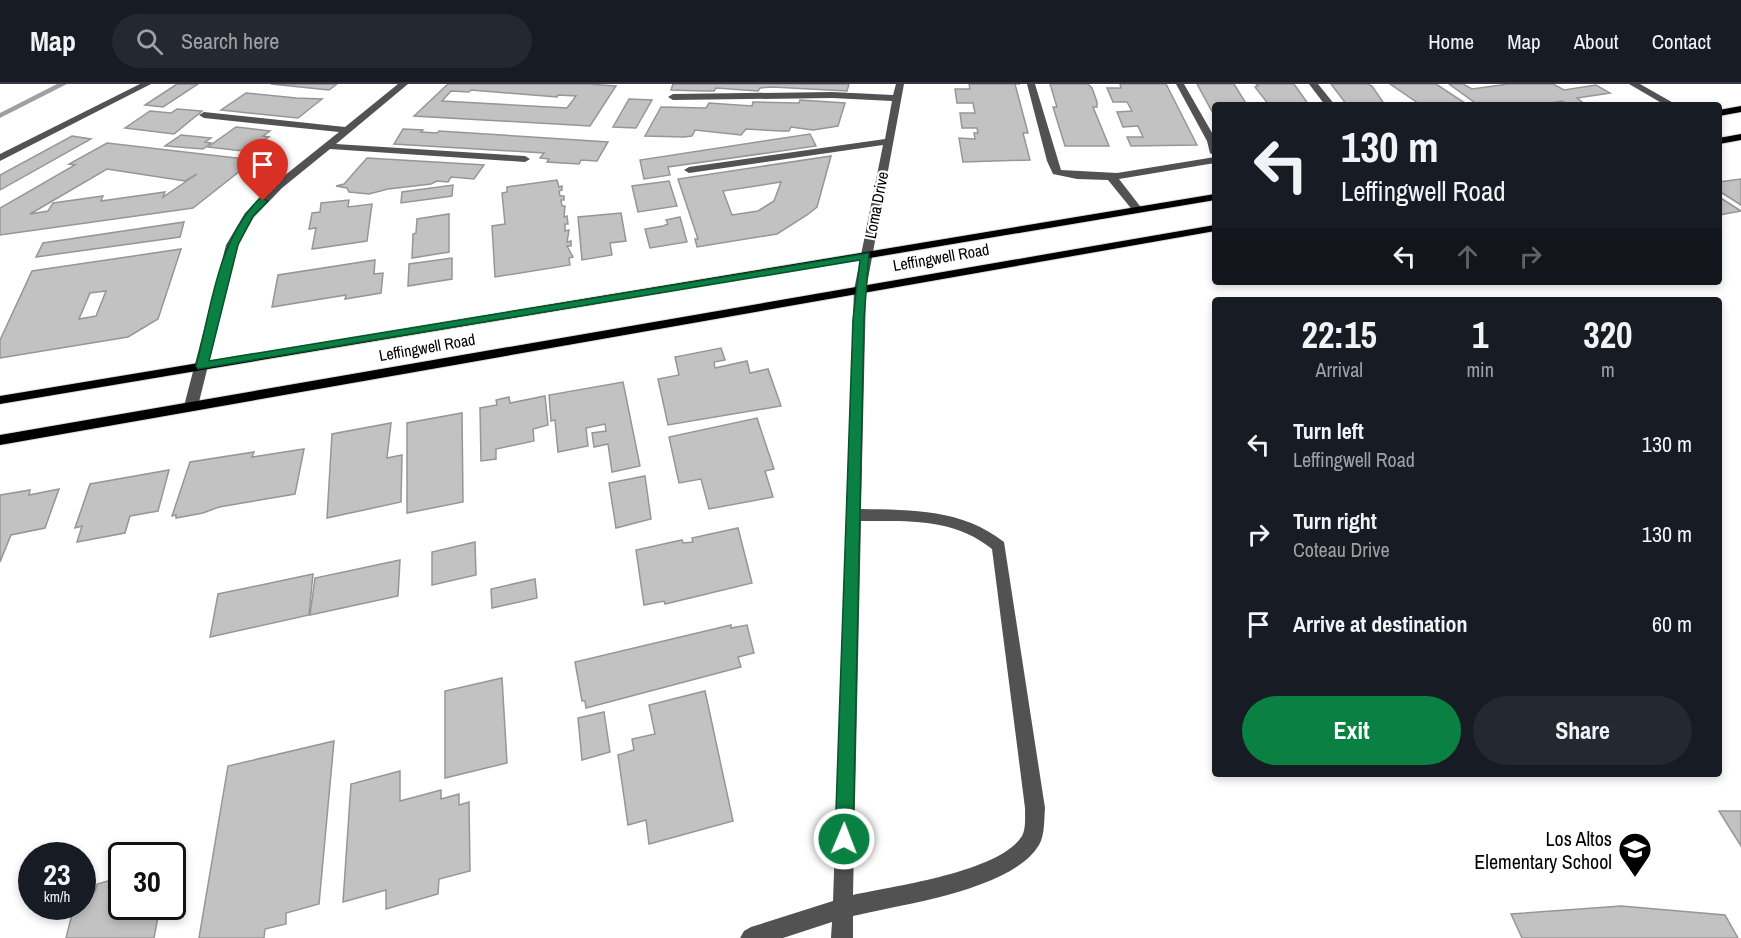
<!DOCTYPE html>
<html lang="en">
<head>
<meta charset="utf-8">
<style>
	body { margin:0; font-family:"Archivo Narrow",sans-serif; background:#242831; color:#f1f3f6; height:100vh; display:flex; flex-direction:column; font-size:22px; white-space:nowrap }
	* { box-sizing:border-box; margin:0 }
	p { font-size:20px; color:#9ea1a6 }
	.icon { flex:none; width:33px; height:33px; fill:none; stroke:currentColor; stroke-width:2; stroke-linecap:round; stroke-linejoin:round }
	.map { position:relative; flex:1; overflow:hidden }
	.drawer { position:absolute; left:1212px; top:213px; width:510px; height:480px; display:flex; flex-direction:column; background:#171b24; border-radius:6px; box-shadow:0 3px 9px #0003 }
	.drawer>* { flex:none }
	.hud { position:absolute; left:1212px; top:18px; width:510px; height:183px; border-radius:6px; box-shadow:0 3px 9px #0003; background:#171b24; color:#f1f3f6; overflow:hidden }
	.speed { position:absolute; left:18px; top:758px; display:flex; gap:12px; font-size:30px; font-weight:700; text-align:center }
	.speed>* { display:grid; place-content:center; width:78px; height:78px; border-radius:50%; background:#171b24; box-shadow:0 3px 9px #0003; line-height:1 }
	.speed small { font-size:15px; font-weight:400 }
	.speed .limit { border:3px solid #111; border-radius:9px; background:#fff; color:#111 }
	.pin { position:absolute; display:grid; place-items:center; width:51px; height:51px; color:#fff; margin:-62px -26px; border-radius:50% 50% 50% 0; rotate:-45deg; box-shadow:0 0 6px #0007 }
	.pin .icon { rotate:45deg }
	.me { position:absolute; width:66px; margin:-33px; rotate:1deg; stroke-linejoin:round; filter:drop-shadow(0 0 4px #0008) }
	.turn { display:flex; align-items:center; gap:21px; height:126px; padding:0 30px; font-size:27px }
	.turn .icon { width:78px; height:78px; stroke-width:2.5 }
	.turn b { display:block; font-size:42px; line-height:51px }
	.lanes { display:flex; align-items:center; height:57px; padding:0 30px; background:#0003; justify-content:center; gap:30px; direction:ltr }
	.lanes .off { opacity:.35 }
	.eta { display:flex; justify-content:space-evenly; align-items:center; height:102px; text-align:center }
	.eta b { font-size:36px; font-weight:800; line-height:42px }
	.button { display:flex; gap:12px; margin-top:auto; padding:12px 30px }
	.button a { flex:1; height:69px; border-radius:36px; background:#0b8043; color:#fff; font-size:24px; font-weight:800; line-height:69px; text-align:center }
	.button a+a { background:#242831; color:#f1f3f6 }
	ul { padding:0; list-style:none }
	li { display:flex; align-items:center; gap:18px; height:90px; padding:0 30px }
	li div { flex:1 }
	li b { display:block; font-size:22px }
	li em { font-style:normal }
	header { display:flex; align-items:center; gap:36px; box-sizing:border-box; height:84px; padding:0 30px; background:#171b24; border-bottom:2px solid #363941 }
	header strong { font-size:28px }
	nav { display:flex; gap:33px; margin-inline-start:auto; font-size:21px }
	.search { width:420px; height:54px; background:#242831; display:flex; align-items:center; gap:15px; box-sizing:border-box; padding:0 21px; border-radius:33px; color:#9ea1a6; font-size:22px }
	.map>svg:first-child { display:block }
</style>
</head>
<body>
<header>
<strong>Map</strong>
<div class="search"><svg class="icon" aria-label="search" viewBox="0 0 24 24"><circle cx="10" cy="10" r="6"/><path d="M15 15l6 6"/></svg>Search here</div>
<nav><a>Home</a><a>Map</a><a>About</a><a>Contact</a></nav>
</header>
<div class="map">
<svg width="1741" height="854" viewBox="0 0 1741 854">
	<rect width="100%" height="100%" fill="#fff"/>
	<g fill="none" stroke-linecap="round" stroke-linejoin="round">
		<path fill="#a0a0a0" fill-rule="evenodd" d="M57,0H67L0,34V29Z"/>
	</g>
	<g fill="#c2c2c2" stroke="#969696" stroke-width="1.5" fill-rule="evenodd">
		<path d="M177,0H198L163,23L145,21Z"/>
		<path d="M271,0H337L329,6Z"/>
		<path d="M448,0H588L616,2L590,42L414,32ZM471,6L557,13L558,11L576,12L567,24L442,17L451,7L469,8Z"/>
		<path d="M673,0H849L847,7L772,3L760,4L758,7L716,4L714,7H703L671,6Z"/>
		<path d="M969,0H1020H1015L1028,49H1023L1030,76L963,78L959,54L975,55L974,49H978L977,44H962L960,29H975L973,19H957L955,5H970Z"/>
		<path d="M1050,0H1088L1092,4L1097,18V23H1093L1109,62H1065L1053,23H1057Z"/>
		<path d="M1120,0H1166L1197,61L1131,62L1127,53H1143L1138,42L1123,43L1117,28L1132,27L1127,18H1113L1107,4H1121Z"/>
		<path d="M1197,0H1234L1247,21H1215V33Z"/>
		<path d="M1256,0H1294L1309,21H1269L1255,3L1258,2Z"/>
		<path d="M1331,0H1368L1372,2L1385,21H1347Z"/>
		<path d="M1390,0H1436L1468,21H1421Z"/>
		<path d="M1449,0H1463L1472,5L1508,0H1553L1564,6L1596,1L1610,9L1577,14L1586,21H1569L1562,17L1551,19L1554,21H1478Z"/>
		<path d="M246,9L296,14L322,15L298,34L221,26Z"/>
		<path d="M629,15L652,16L636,44L613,43Z"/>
		<path d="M800,16L845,19L838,42L813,46L791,43L789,47H781L746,45L741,51L695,46L692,52L684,53L645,52L661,23L706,24L709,19L752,22L753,18L799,19Z"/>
		<path d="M177,25L202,27L174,50L125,44L150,27L171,29Z"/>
		<path d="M236,43L270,47L263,52L269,53L243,67L208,63Z"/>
		<path d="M403,45L423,46L421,48L437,49L439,47L608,58L597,77L581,76L579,80L547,78L549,75L540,74L544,69L394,60Z"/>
		<path d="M810,50L816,62L668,83L670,91L644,95L640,76Z"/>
		<path d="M181,51L211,54L205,58L211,59L203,65L165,62Z"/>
		<path d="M72,52L91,55L0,106V91Z"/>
		<path d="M107,59L245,75H255L193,124L0,151V124L75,81L69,80ZM107,85L185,97L197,90L163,113L165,108L101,117L103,112L53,119L48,127L30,130Z"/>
		<path d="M831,72L817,123L807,131L777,150L697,163L695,155H698L678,95ZM781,98L774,117L758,127L732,131L723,107Z"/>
		<path d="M367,74L484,81L474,95L451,93L448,98L437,97L431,100L388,105L369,110L349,108L347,104L336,102L344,100Z"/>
		<path d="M1741,95V121L1719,107V98Z"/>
		<path d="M557,96L559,103L562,102V106L559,107L560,112H564V116H561L562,122H565L564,133L567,132L568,140H565V147L569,146L567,158L571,157V162H567L573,173L569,174L570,181L495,193L492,142L505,140L502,109L507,108V103Z"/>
		<path d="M669,97L677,122L638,128L632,102Z"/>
		<path d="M453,101L452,112L401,119L402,108Z"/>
		<path d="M1719,113L1741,127L1719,131Z"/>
		<path d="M349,116L348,123L372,120L367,157L312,165L316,144L309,145L312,129L320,128L321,119Z"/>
		<path d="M621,129L626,157L610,159L612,171L582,176L578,133Z"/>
		<path d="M449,130V168L412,174L413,150L416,149L417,135Z"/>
		<path d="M680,133L687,158L650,164L645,145L663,142L668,140L666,136Z"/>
		<path d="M184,138L180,153L36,173L43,159Z"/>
		<path d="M181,165L158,235L128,253L0,274V256L32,187ZM106,207L96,232L79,235L90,209Z"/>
		<path d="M452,174V195L408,202L409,180Z"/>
		<path d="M375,176L374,190L383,189L381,209L345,215L346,211L272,223L278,191Z"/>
		<path d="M721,264L725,276L714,278L715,284L747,277L750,289L768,285L781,322L668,341L658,295L679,291L675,273Z"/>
		<path d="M623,298L640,382L612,388L608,360L594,363L592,349L606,347L605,340L586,344L588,362L558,368L555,336L551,337L549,311Z"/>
		<path d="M545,312L548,341L533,345L534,357L496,365V375L481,377L480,324L497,321L496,316L509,313L510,319Z"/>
		<path d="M462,329L463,418L407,429V339Z"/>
		<path d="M757,334L774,385L765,387L773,413L709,425L701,395L679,399L669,353Z"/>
		<path d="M391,339L387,374L402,371L401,418L327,434L332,350Z"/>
		<path d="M304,365L295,410L219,423L203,429L176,434V431L172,432L190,378L254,368L252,373Z"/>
		<path d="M169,386L158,427L130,432L125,449L77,458L82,442L75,444L90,400Z"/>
		<path d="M645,392L651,435L616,444L609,399Z"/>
		<path d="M59,405L45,444L11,451L0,478V411L30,406L29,411Z"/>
		<path d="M738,444L752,499L665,520L664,517L644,521L636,466L682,456L683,459L693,458L692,454Z"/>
		<path d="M475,458L476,491L432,501V468Z"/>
		<path d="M400,476L398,512L310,531L315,494Z"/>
		<path d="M313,490L309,531L210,553L218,510Z"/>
		<path d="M535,495L537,514L492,524L491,505Z"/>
		<path d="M731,541V544L747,541L754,569L738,573L741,583L586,624L585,617H582L575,578Z"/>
		<path d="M502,594L507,679L445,694V607Z"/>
		<path d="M705,607L733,737L649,760L646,736L628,741L618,671L634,666L632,655L655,650L649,621Z"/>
		<path d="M604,628L610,668L582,676L578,634Z"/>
		<path d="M334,657L319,820L286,829V840L265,845L264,854H199L228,682Z"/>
		<path d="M400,687V717L441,706V715L459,710V721L469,718L470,787L439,795L438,810L386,825V806L343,818L351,700Z"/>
		<path d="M1719,727H1741V762Z"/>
		<path d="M122,793V822H160L154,854H66L74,822H82V813L95,808L97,800Z"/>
		<path d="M1621,822L1725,831L1738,854H1522L1511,830Z"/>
	</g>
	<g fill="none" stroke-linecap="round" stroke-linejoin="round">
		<defs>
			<g id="major">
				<path d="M1741,22V28L1719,32V26Z"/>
				<path d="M1741,50V56L1719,60V54Z"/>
				<path d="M1215,110V116L0,320V312Z"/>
				<path d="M1215,141V147L0,361V351Z"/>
			</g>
		</defs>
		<use href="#major" stroke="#dbdbdb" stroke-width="2"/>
		<g fill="#525252" fill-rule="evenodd">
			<path d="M140,0H151L0,77V70Z"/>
			<path d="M398,0H408L336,60L525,72L530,75L525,78L330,65L282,104L254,133L238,161L198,322L191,327L186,325L184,322L226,161L245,129L274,100L339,48L204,34L199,31L204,28L345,43Z"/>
			<path d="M896,0H904L866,206L861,425C913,426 962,425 1004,458L1045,724C1044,735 1045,751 1039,761C1012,806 903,820 853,832V854H831L832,838L783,854H740L744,847L751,843L833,817L854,206L883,61L689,89L684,86L689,83L885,55L892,17L832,14L673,16L668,13L673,10L832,8L893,11ZM861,437C908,437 954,434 992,465L1025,724C1025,732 1026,745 1022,752C1000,788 894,802 853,811Z"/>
			<path d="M1027,0H1035L1061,86L1117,89L1215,73V79L1119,95L1143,126L1134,128L1108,96L1077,95L1053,90L1047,77Z"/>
			<path d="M1176,0H1184L1215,54V72L1210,69L1207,57Z"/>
			<path d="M1309,0H1318L1335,21H1325Z"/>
			<path d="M1629,0H1640L1677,21H1665Z"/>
		</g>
		<use href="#major" fill="#000" fill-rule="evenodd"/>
	</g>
	<path fill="#0b8043" stroke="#07532c" stroke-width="1.5" d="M260,114L268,117L253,132L238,161L209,277L869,169L864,235L853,755L851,761L844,763L838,761L835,755L853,235L860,176L198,285L196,282C211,226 217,156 260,114Z"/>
	<defs>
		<symbol id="school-pin" viewBox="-11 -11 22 30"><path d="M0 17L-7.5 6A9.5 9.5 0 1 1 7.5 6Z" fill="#000" stroke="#fff"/><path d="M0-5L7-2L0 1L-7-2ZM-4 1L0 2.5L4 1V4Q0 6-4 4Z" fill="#fff"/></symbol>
	</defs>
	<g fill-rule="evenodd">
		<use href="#school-pin" x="1616" y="746" width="38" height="52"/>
	</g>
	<g text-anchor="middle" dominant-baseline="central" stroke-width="4.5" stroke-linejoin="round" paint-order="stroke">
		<g font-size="16" fill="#000" stroke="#fff">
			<text transform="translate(876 121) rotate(-79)">Loma Drive</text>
			<text transform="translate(941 173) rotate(-10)">Leffingwell Road</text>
			<text transform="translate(427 263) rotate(-10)">Leffingwell Road</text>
		</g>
		<g font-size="20" fill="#000" stroke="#fff" text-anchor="end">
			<text x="1612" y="754">Los Altos<tspan x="1612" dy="23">Elementary School</tspan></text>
		</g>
	</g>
</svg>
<div class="speed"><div>23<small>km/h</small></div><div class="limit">30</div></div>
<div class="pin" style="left:263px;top:117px;background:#d93025"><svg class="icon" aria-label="arrive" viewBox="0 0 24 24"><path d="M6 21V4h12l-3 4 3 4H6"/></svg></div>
<svg class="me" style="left:844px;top:755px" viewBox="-20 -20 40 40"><circle r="17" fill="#0b8043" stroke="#fff" stroke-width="3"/><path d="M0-11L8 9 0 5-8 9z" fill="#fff"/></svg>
<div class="hud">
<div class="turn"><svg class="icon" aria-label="left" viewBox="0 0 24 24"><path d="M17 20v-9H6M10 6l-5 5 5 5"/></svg><div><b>130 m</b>Leffingwell Road</div></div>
<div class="lanes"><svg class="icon" aria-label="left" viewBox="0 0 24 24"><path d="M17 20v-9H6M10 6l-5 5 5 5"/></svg><svg class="icon off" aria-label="ahead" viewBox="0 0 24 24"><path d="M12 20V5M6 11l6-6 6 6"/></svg><svg class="icon off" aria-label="right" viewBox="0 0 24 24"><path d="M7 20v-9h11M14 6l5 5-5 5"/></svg></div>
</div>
<section class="drawer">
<div class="eta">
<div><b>22:15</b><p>Arrival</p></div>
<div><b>1</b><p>min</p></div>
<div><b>320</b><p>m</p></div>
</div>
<ul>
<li><svg class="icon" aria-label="left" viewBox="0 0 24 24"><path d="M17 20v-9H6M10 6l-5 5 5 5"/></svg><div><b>Turn left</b><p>Leffingwell Road</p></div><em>130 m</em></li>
<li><svg class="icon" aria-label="right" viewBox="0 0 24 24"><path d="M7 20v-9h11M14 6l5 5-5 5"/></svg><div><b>Turn right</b><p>Coteau Drive</p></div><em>130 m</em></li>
<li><svg class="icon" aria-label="arrive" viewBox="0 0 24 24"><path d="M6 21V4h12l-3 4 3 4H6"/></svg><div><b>Arrive at destination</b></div><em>60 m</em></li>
</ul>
<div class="button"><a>Exit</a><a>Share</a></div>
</section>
</div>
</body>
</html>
